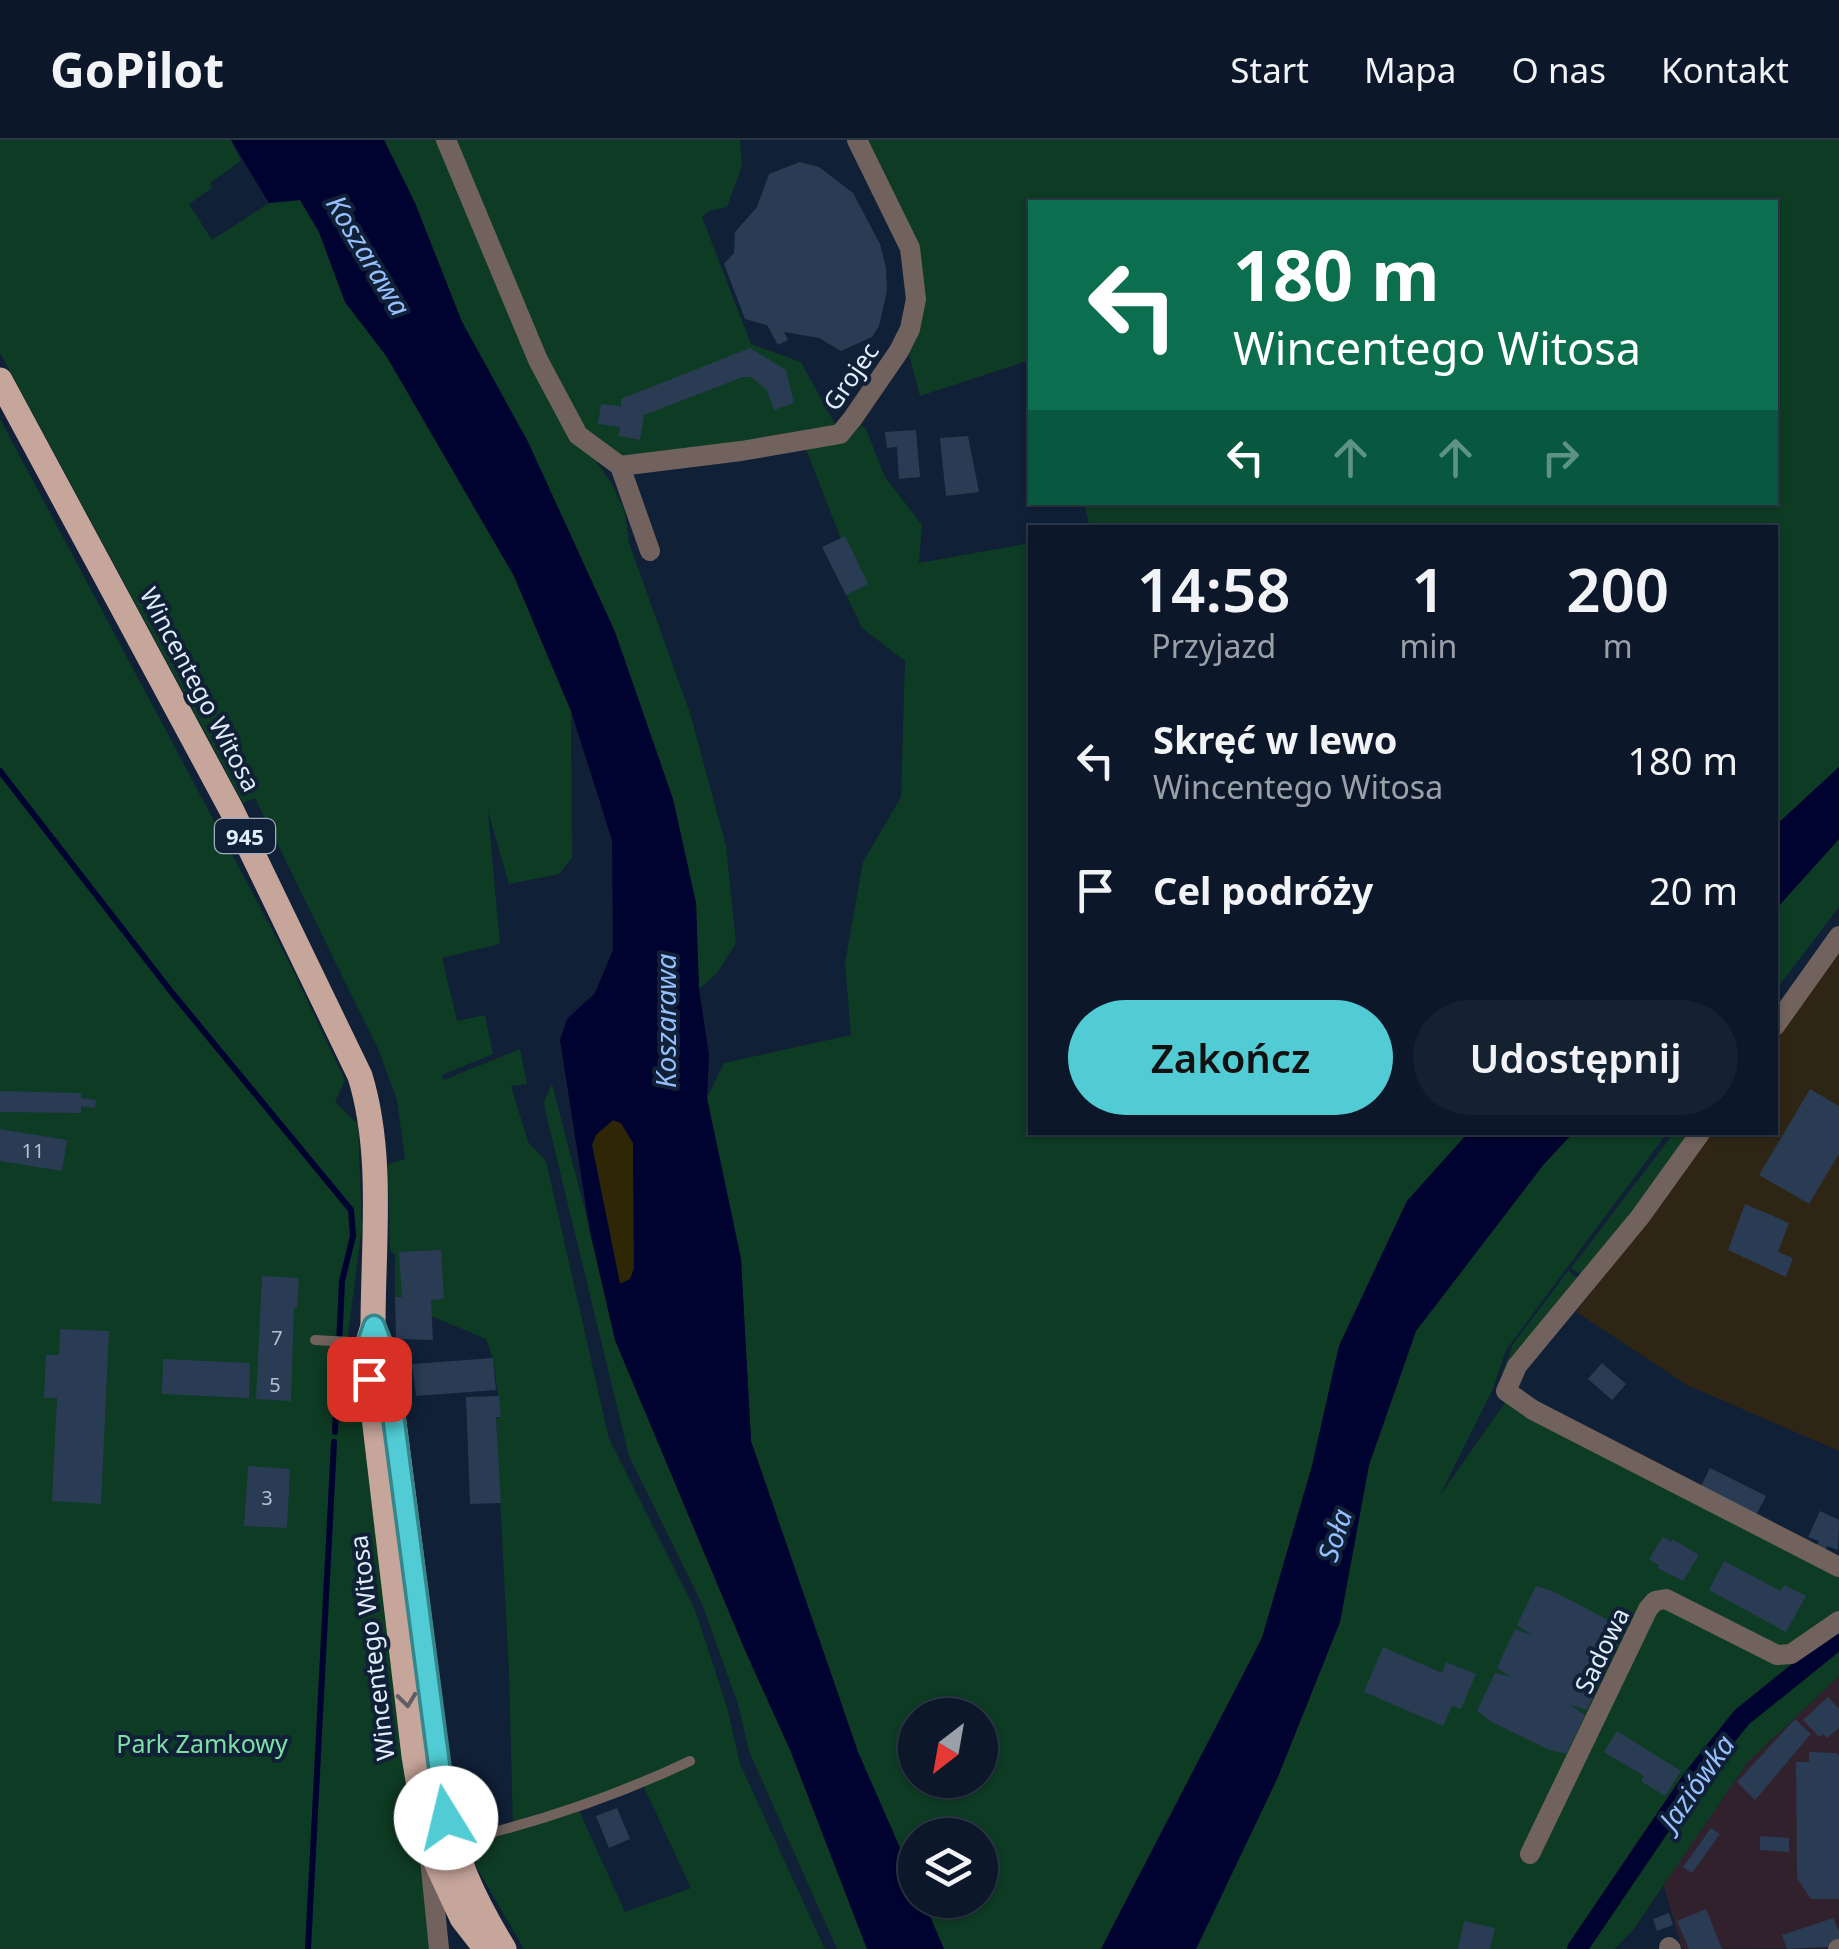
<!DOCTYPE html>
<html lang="pl">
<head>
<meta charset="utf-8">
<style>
	body { margin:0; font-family:"Noto Sans",sans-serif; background:#152131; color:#f1f3f6; height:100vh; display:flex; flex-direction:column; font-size:38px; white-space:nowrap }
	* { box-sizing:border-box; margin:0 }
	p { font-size:32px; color:#9aa0a8 }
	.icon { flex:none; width:55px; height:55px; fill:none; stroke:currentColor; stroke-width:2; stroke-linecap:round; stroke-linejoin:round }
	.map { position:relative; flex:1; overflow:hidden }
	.side { position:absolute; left:1028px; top:385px; width:750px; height:610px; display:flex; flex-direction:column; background:#0c1829; border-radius:0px; box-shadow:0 2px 8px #0004,0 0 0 2px #2c3746 }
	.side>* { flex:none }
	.hud { position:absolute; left:1028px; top:60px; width:750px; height:305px; border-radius:0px; box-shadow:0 2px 8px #0004,0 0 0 2px #2c3746; background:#0b6e4f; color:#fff; overflow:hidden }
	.needle { width:65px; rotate:211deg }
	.fabs { position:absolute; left:898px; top:1558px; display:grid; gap:20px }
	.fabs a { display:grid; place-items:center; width:100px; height:100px; border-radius:50%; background:#0c1829; box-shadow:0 2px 8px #0004,0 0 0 2px #2c3746; font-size:50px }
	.pin { position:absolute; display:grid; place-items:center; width:85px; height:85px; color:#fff; margin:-42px; border-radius:20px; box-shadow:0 5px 15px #0006 }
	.me { position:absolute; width:110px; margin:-55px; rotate:351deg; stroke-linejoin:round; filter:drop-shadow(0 0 8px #0008) }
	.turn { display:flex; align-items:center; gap:35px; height:210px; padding:0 40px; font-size:45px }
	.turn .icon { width:130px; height:130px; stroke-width:2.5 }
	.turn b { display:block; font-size:70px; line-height:85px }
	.lanes { display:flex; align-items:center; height:95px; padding:0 40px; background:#0003; justify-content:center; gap:50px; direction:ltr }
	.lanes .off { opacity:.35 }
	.eta { display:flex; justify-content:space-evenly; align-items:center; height:170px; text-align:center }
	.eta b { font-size:60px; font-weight:600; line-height:70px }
	.cta { display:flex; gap:20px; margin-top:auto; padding:20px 40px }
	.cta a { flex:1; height:115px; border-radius:60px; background:#51ccd4; color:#111; font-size:40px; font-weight:600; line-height:115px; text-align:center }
	.cta a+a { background:#152131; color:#f1f3f6 }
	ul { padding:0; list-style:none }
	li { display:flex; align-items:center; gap:30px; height:130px; padding:0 40px }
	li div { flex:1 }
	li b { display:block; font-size:38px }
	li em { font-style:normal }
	header { display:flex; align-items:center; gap:60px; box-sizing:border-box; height:140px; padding:0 50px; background:#0c1829; border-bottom:2px solid #2c3746 }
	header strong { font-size:48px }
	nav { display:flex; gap:55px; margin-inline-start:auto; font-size:35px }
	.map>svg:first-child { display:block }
</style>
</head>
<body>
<header>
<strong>GoPilot</strong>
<nav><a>Start</a><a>Mapa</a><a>O nas</a><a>Kontakt</a></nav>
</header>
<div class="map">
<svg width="1839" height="1809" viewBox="0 0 1839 1809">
	<rect width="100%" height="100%" fill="#102037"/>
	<path fill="#2e2515" d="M1839,809V1311L1687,1245L1576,1172L1708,993L1775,992V899Z"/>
	<path fill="#30212d" d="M1839,1536V1808L1682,1809L1663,1743L1747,1623Z"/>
	<g fill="#0e3b23" fill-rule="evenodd">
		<path d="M0,0H231L241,21L210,43L212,48L189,64L212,100L269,63L300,60L319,92L345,162L387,217L514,436L571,571L572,718L559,734L509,744L488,672L500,804L442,818L457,881L485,875L493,914L442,935L444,940L520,909L527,944L511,946L528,1002L546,1021L609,1299L695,1470L727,1567L740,1624L825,1809H524L463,1704L513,1688L509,1534L496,1278L501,1277L493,1218L486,1199L431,1176L430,1157H395V1114L390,1111L388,1024L405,1019L397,960L379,911L255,658L243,663L0,213ZM642,1643L691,1748L625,1772L577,1666Z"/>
		<path d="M384,0H740L742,26L727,67L709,71L702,77L751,204L801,222L840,293L853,278L866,289L885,337L922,385L919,423L1030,403V992L1468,993L1407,1061L1339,1206L1312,1326L1262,1498L1101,1809H944L923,1760H980V1695H915V1742L858,1612L751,1301L741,1119L707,958L724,923L851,895L845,823L863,722L901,657L905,521L862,488L846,455L868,444L841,399L802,299L620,326L580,298L612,344L625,372L629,403L690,573L726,706L736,803L717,833L699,849L696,763L673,659L615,492L528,302L462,182L415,63ZM915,1575H980V1640H915Z"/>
		<path d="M857,0H1839V627L1775,686V388H1090L1084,363L1775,362V62H1030V220L920,256L909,214L899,211L916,138Z"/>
		<path d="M0,279L285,814L345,940L335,962L358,984L362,1087L348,1194L367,1299L433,1809H0Z"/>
		<path d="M1839,699V767L1775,851V770Z"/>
		<path d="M552,944L606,1151L615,1200L745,1510L791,1612L867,1809H837L749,1611L738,1564L702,1464L629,1316L546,974L544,961Z"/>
		<path d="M1573,993H1667L1506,1210L1492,1251L1439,1357L1506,1261L1839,1420V1536L1747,1623L1633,1790L1615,1809H1196L1277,1639L1340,1482L1369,1325L1416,1191L1544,1024Z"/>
		<path d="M1674,993H1682L1691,998L1584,1137L1571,1128Z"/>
		<path d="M1568,1131L1581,1140L1501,1236L1513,1204Z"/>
	</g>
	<path fill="#2f2605" d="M612,980L621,982L633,1003L634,1129L630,1139L620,1144L592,1005L596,995Z"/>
	<g fill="#000330" fill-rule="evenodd">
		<path d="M231,0H384L415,63L462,182L528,302L615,492L673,659L696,763L699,849L709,915L707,958L741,1119L751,1301L858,1612L915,1742V1760H923L944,1809H867L791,1612L745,1510L615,1200L590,1092L560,900L567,879L595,853L613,810L612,700L571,571L514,436L387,217L345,162L319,92L300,60L269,63ZM613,980L621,983L633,1003L634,1129L630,1139L620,1144L592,1005L596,995Z"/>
		<path d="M1839,627V699L1775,770V686Z"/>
		<path d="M1468,993H1573L1544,1024L1416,1191L1369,1325L1340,1482L1277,1639L1196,1809H1101L1262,1498L1312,1326L1339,1206L1407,1061Z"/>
	</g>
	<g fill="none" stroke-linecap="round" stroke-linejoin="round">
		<g stroke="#000330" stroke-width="6">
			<path d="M0,631L173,854L351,1070L353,1096L342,1141L335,1292"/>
			<path d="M308,1809L334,1302"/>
		</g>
		<path stroke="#000330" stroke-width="20" d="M1577,1809L1693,1638L1742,1577L1839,1499"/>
	</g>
	<g fill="#2a3b54">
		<path d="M800,22L819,27L853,53L880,104L886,128L887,151L879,186L872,197L841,211L819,198L784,192L788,200L778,205L767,185L745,179L724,124L734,113L735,92L757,67L769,34Z"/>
		<path d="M750,208L786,230L794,263L774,270L767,250L751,237H743L644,275L640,300L619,296L620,287L598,284L601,264L621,266V259Z"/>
		<path d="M916,290L920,337L899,339L897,307L887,308L885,292Z"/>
		<path d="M968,296L979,352L946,356L940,298Z"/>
		<path d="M845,396L868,444L846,455L822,407Z"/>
		<path d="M1810,949L1839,966V1014L1809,1064L1759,1035Z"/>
		<path d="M0,951L81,953V958L96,960L95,968L81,966V973L0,972Z"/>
		<path d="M0,989L67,1000L62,1031L0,1021Z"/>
		<path d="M1745,1064L1789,1083L1778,1112L1793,1118L1786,1137L1728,1110Z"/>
		<path d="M441,1110L444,1159L431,1160L433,1200L396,1199L395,1157H402L399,1112Z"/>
		<path d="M262,1136L299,1138L297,1168L294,1167L291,1261L256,1259Z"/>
		<path d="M60,1189L109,1191L101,1364L52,1361L57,1258H44L46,1215H59Z"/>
		<path d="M493,1218L496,1250L416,1256L412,1224Z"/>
		<path d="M163,1219L250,1223L249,1258L162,1254Z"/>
		<path d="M1602,1223L1626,1244L1612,1260L1588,1239Z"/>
		<path d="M499,1256L501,1277H496L501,1363L470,1364L466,1257Z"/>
		<path d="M248,1326L290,1329L287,1388L244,1386Z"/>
		<path d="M1710,1328L1766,1356L1756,1375L1701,1346Z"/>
		<path d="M1820,1371L1839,1380L1838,1410L1827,1406L1825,1412L1816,1408L1819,1401L1808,1397Z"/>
		<path d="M1663,1397L1671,1402L1672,1399L1699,1415L1683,1441L1657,1428L1659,1425L1649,1419Z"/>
		<path d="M1724,1421L1781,1451L1784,1445L1806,1456L1786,1492L1709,1450Z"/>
		<path d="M1536,1446L1555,1452L1625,1489L1607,1527L1591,1522L1604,1532L1587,1570L1570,1565L1585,1575L1566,1614L1547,1609L1490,1581L1477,1571L1495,1533L1511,1537L1497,1528L1515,1489L1532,1495L1517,1485Z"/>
		<path d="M1383,1507L1442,1533L1446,1522L1476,1534L1461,1569L1452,1566L1443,1586L1364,1552Z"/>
		<path d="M1828,1557L1839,1569V1588L1827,1598L1823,1594L1819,1597L1803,1580Z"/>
		<path d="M1795,1579L1811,1594L1755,1660L1737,1642Z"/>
		<path d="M1617,1591L1681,1631L1665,1656L1641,1641L1644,1636L1604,1612Z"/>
		<path d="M1809,1612L1837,1613L1839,1616V1759H1811L1797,1738L1796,1622H1809Z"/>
		<path d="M617,1668L630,1699L609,1708L596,1676Z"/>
		<path d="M1711,1688L1720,1694L1692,1733L1683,1727Z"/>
		<path d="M1760,1696L1789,1698V1712L1760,1710Z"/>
		<path d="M1706,1769L1722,1809H1689L1677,1781Z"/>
		<path d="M1669,1773L1673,1785L1657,1791L1653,1779Z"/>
		<path d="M1833,1778L1839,1791V1806L1787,1809L1782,1795Z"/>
		<path d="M1464,1781L1495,1788L1490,1809H1458Z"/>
	</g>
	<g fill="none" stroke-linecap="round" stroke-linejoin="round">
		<g stroke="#72625d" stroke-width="10">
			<path d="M315,1200L368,1203"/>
			<path d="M457,1701C536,1683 616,1656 690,1621"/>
		</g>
		<g stroke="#72625d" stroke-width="20">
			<path d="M446,0L538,220L578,295L620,326L650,411"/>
			<path d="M620,326L741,311L840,294L853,278L899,211L910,189L916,159L910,108L857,0"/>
			<path d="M1775,886L1839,796"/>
			<path d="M1701,992L1640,1077L1517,1226L1506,1251L1533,1270L1839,1427"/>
			<path d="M1530,1714L1648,1469L1655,1461L1666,1459L1777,1515L1791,1514L1839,1481"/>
			<path d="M430,1719L439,1809"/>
			<path d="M1669,1807L1671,1809"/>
			<path d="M1838,1809H1839"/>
		</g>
		<g stroke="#c6a59b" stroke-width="25">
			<path d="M0,240L231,669L360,936C384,1014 373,1104 373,1186L366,1209L414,1616L429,1707L462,1778L486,1809"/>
			<path d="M373,1186L385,1213L442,1654C454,1716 471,1755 504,1809"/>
		</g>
	</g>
	<defs><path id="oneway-chevron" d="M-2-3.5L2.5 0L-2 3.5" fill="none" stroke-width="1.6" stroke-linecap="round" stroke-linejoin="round" transform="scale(2.5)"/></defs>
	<use stroke="#625c64" href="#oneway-chevron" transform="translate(407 1560) rotate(83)"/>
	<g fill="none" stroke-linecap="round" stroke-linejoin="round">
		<defs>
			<path id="route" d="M369,1239L366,1209L374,1186L385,1214L446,1678"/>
		</defs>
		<use href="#route" stroke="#35858a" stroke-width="25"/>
		<use href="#route" stroke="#51ccd4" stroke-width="18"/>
	</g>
	<g text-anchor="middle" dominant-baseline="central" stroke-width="8" stroke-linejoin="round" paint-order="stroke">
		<g font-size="20" fill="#b3c0d2">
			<text x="33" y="1010">11</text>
			<text x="277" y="1197">7</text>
			<text x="275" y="1244">5</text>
			<text x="267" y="1357">3</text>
		</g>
		<rect fill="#102037" stroke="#a2afc1" stroke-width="2.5" x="215" y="679" width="60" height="34" rx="8"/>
		<g font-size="22" font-weight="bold" fill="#e1ecfc">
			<text x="245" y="696">945</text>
		</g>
		<g font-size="25" fill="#e1ecfc" stroke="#102037">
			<text transform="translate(850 236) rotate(-55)">Grojec</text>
			<text transform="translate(201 549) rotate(62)">Wincentego Witosa</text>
			<text transform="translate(371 1508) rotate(-97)">Wincentego Witosa</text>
			<text transform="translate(1601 1510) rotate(-64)">Sadowa</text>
		</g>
		<g font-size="25" fill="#7edfa6" stroke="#102037">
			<text x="202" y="1603">Park Zamkowy</text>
		</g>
		<g font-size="28" font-style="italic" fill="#97bffe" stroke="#102037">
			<text transform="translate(369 115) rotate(59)">Koszarawa</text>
			<text transform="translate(665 881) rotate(-90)">Koszarawa</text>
			<text transform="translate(1334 1395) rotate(-72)">Soła</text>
			<text transform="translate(1696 1642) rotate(-55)">Jaziówka</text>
		</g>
	</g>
</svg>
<div class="fabs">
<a><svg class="needle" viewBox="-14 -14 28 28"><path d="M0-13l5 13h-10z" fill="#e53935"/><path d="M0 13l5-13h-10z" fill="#9aa0a8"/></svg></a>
<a><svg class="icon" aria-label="layers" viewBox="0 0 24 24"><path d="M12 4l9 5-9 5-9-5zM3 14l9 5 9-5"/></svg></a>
</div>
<div class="pin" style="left:369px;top:1239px;background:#d93025"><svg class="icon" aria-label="arrive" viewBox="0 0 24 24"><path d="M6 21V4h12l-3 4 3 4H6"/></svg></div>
<svg class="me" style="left:446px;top:1678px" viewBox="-20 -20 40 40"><circle r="19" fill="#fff"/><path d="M0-13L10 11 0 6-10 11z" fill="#51ccd4"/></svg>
<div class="hud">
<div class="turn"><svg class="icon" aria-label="left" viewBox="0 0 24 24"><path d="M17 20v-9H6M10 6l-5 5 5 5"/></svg><div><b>180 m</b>Wincentego Witosa</div></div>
<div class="lanes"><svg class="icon" aria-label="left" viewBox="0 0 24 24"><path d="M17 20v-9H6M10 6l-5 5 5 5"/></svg><svg class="icon off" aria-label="ahead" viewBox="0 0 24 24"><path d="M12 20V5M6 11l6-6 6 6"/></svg><svg class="icon off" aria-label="ahead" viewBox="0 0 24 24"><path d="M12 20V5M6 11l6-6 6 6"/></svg><svg class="icon off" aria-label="right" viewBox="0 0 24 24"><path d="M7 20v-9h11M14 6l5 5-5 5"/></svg></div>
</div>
<section class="side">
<div class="eta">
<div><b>14:58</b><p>Przyjazd</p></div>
<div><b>1</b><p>min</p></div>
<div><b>200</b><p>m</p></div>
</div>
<ul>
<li><svg class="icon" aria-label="left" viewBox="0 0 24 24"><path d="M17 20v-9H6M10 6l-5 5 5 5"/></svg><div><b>Skręć w lewo</b><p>Wincentego Witosa</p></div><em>180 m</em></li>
<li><svg class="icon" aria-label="arrive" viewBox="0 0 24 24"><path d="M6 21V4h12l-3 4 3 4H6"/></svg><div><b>Cel podróży</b></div><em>20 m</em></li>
</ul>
<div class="cta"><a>Zakończ</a><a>Udostępnij</a></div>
</section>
</div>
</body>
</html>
